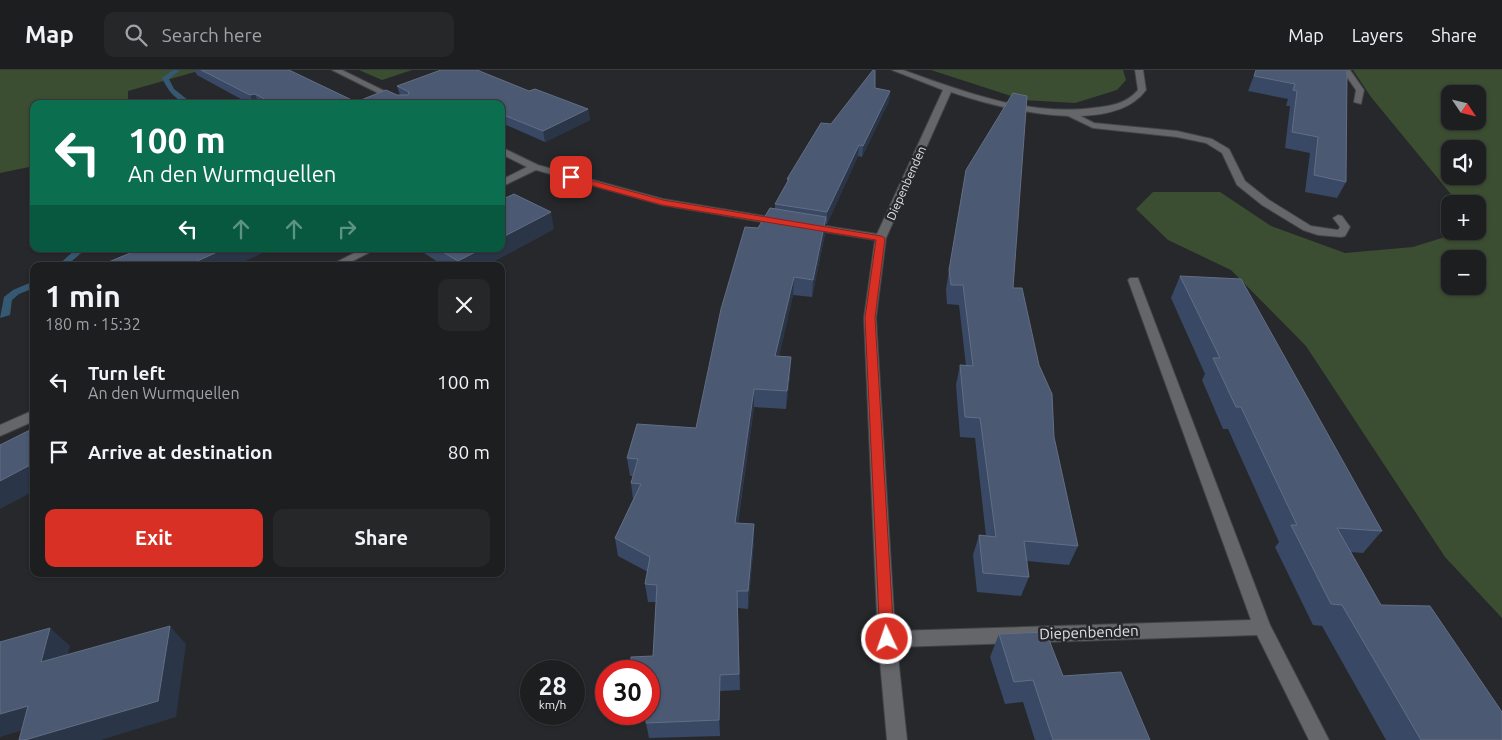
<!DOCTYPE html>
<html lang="en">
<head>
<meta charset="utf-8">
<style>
	body { margin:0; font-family:Ubuntu,sans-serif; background:#252729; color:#f1f3f6; height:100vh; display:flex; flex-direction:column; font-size:19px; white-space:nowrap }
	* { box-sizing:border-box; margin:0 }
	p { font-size:16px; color:#a0a2a5 }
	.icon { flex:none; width:28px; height:28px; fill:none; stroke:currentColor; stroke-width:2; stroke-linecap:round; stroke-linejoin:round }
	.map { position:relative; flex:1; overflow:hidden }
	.details { position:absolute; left:30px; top:192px; width:475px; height:315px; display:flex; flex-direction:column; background:#1d1e20; border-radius:10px; box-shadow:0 1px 4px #0004,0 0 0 1px #3b3c3e }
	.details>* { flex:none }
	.guide { position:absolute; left:30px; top:30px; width:475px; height:152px; border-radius:10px; box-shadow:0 1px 4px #0004,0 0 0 1px #3b3c3e; background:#0b6e4f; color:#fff; overflow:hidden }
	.needle { width:32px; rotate:125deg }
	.tools { position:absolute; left:1441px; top:15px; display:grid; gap:10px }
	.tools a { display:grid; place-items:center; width:45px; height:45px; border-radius:10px; background:#1d1e20; box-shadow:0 1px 4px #0004,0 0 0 1px #3b3c3e; font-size:25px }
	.speed { position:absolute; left:520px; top:590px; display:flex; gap:10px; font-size:25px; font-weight:700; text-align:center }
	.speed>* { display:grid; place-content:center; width:65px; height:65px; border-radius:50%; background:#1d1e20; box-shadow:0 1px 4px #0004,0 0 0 1px #3b3c3e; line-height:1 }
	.speed small { font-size:12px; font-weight:400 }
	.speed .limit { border:8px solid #d22; background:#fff; color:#111 }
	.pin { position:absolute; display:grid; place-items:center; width:42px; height:42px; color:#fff; margin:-21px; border-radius:10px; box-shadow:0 2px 8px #0006 }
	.me { position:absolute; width:55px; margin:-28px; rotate:357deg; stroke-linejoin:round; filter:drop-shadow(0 0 4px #0008) }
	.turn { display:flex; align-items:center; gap:18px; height:105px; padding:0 15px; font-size:22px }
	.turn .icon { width:65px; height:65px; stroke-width:2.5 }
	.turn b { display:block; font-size:35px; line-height:42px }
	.lanes { display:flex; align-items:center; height:48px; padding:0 15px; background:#0003; justify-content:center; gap:25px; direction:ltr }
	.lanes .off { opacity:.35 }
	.round { display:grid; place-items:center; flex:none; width:52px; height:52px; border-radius:10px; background:#252729 }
	.overview { display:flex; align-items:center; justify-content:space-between; height:85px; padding:0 15px }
	h1 { font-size:30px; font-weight:600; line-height:38px }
	.primary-button { display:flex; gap:10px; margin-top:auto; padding:10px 15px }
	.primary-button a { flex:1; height:58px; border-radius:10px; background:#d93025; color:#fff; font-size:20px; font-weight:600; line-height:58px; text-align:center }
	.primary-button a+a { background:#252729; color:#f1f3f6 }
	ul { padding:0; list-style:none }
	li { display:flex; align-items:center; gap:15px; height:70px; padding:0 15px }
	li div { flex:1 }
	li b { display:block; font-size:19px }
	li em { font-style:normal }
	header { display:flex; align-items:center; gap:30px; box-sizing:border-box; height:70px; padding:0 25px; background:#1d1e20; border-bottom:1px solid #3b3c3e }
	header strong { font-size:24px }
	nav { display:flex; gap:28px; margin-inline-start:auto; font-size:18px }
	.search { width:350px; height:45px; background:#252729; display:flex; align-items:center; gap:12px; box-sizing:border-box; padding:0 18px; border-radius:10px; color:#a0a2a5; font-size:19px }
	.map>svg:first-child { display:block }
</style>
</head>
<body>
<header>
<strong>Map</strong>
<div class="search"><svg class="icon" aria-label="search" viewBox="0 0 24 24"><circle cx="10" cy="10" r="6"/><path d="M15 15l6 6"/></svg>Search here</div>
<nav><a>Map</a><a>Layers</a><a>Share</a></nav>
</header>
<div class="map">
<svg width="1502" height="670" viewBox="0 0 1502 670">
	<rect width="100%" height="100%" fill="#27282b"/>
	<g fill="#3b4e31" fill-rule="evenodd">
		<path d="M0,0H202L128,21V34H34V96L0,103Z"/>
		<path d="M359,0H412L382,10Z"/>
		<path d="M931,0H1123L1126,10L1117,20L1075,33L1023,30Z"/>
		<path d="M1353,0H1502V548L1445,487L1306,276L1231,200L1168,170L1136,139L1153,122H1220L1271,156L1345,183L1413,177L1464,161H1478V134H1459L1371,27ZM1450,24H1478V51H1450ZM1450,79H1478V106H1450ZM1450,189H1478V216H1450Z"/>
	</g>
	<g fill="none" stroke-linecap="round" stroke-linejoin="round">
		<g fill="#365973" fill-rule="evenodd">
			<path d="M173,0H180L169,9L174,19L193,34C178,34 168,21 162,8Z"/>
			<path d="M76,179H86L66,196H57Z"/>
			<path d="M34,211V218L19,224L12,230L10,245L0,248L4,227L13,220Z"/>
		</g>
		<defs>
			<g id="service">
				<path d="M1342,0H1350L1364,20L1361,34L1354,32L1356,20Z"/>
				<path d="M1069,40L1094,53L1177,61L1212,69L1229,79L1245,111L1269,130L1311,156L1338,160L1340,157L1333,148L1338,145L1342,146L1350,157L1345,166L1341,167L1318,165L1303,160L1262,135L1237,115L1222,83L1206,73L1177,67L1093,58L1066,45L1065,43Z"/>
			</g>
			<g id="minor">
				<path d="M332,0H342L411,34H400Z"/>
				<path d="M892,0H903C964,22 1027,46 1093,38C1111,36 1126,34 1138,20L1135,0H1143L1146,20C1111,68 997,38 951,22L886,168L876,248L895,561L1251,550L1128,210L1130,208H1138L1270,555L1329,670H1309L1257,565L897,577L907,670H887L878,569L864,248L875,170L807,159L802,156L807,153L877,164L943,20Z"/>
				<path d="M501,77L538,95L663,129L781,149L786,152L781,155L662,135L536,100L501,117V110L527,97L501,84Z"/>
				<path d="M362,179H376L343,196H329Z"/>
				<path d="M34,340V351L0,366V355Z"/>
			</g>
		</defs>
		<use href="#service" stroke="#424345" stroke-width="2"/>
		<use href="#minor" stroke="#424345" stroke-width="2"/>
		<use href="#service" fill="#646669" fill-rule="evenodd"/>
		<use href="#minor" fill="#646669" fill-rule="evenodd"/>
	</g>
	<g fill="#394865">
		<path d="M194,0H289L356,32L386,20L397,25H400L397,16L441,0H477L529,21L535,19L588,39L590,50L545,72L504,54L501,56V34H250L197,5Z"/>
		<path d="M1256,0H1347L1346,112L1337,128L1305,122L1310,83L1285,78L1290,36H1286L1288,29L1248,21Z"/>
		<path d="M875,18L890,21L889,31L862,87L858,86L827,154H825V164L812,227L793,225L779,286L791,287L790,305L786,339L754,337L738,453L754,472L748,539L738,538L740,620L720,621V666L649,668L646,653L653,586L656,532H648L645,514L648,502L618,486L615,468L633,429L631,413L633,406H630L627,388L696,358L758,158L775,139V134L787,113V109L831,54Z"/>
		<path d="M966,100L1013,218L1054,367L1078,476L1069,495L1027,491L1029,507L1021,526L977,522L973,485L979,465L986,466L975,368L960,367L956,315L960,295L966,296L959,235L947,234L946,219Z"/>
		<path d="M554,159L485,196H444L424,183L422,179H501Z"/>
		<path d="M1180,206L1382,461L1363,483L1350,482L1381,535L1502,670H1386L1322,556L1313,555L1275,477L1279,472L1228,359H1223L1202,310L1205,304L1171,228Z"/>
		<path d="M999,564L1063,606L1150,670H1035L1023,632L1005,634L990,587Z"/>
	</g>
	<g fill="#2a3548">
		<path d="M890,21L889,31L862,87L863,76Z"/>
		<path d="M255,24L259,34H254L250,25Z"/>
		<path d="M588,39L590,50L545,72L543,61Z"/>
		<path d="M502,43L504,54L501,56V44Z"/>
		<path d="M859,75L858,86L827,154V142Z"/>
		<path d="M551,142L554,159L485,196H460L458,191L481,179H501V168Z"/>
		<path d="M826,147L825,164L812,227L813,210Z"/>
		<path d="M224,179H269V180L235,196H186Z"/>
		<path d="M794,207L793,225L775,304V286Z"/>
		<path d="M791,287L790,305L786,339L787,321Z"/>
		<path d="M754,319V337L735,471V453Z"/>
		<path d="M34,393V421L0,439V411Z"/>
		<path d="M754,454V472L748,539V521Z"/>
		<path d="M170,556L186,574L176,647L101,670H25Z"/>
		<path d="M50,558L70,576L61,609L41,592Z"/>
		<path d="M720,605V666L719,650Z"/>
		<path d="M28,636L50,652L0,667V644Z"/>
	</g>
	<g fill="#4b5973" stroke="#626e84">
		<path d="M201,0H289L356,32L386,20L397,25H408L409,22L397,16L441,0H477L529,21L535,19L588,39L543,61L501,44V34H274L255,24L250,25Z"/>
		<path d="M873,0H875V18L890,21L863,76L859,75L827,142L775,134L789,109H787L821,53L831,54Z"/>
		<path d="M1256,0H1347L1346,112L1314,105L1318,67L1292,62L1297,21L1293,20L1295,14L1254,6Z"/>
		<path d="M1013,23L1027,26L1013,218H1022L1039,295L1052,324L1054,367L1078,476L1024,471L1029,507L983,503L979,465L996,467L980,348L965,347L960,295L973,296L963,215H951L949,200L966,100Z"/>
		<path d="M514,124L551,142L501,168V130Z"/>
		<path d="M770,138L826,147L813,210L794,207L775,286L791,287L787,321L754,319L735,453L754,454L748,521H737L739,604L720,605L719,650L646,653V644H649V601H630L631,587L653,586L657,515L645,514L650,487L615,468L641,414L631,413L638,389L627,388L637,354L696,358L721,239L745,157L758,158Z"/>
		<path d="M140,179H224L186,196H99Z"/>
		<path d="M438,179H481L458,191Z"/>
		<path d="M1180,206L1241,209L1382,461L1337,458L1381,535L1430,536L1502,642V670H1421L1342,535L1331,534L1291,455H1297L1241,337H1236L1213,288H1220Z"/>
		<path d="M34,358V393L0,411V375Z"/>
		<path d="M170,556L158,631L25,670H19L28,636L0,644V572L50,558L41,592Z"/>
		<path d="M1046,562L1063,606L1121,602L1150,670H1053L1033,610L1014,612L999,564Z"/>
	</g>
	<path fill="#d93025" stroke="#8d1f18" d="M571,105L663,130L881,166L885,168L875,248L894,569L892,574L887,576L882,574L880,569L865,248L876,170L662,135L568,109V106Z"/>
	<g text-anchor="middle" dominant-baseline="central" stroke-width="5" stroke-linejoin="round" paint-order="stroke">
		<g font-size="12" fill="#e0e1e2" stroke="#27282b">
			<text transform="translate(906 113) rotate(-66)">Diepenbenden</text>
		</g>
		<g font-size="15" fill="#e0e1e2" stroke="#27282b">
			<text transform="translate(1089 562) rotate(-2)">Diepenbenden</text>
		</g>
	</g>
</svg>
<div class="tools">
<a><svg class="needle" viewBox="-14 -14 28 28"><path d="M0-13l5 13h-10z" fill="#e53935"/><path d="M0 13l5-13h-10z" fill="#a0a2a5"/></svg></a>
<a><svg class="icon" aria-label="sound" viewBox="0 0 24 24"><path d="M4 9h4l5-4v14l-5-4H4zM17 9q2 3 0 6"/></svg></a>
<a>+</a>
<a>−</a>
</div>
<div class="speed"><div>28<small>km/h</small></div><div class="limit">30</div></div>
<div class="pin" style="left:571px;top:107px;background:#d93025"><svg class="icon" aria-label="arrive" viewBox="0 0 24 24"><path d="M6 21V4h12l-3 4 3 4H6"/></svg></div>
<svg class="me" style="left:887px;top:569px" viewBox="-20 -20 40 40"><circle r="17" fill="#d93025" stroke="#fff" stroke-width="3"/><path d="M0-11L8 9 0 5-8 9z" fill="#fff"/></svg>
<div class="guide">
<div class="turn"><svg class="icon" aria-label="left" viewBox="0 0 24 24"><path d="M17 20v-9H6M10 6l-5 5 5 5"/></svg><div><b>100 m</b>An den Wurmquellen</div></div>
<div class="lanes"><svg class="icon" aria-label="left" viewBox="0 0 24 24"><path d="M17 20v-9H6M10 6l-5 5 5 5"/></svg><svg class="icon off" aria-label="ahead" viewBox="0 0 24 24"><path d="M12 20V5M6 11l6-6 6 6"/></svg><svg class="icon off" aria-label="ahead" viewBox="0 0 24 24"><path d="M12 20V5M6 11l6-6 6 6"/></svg><svg class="icon off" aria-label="right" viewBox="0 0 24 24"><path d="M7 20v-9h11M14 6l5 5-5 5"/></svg></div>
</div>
<section class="details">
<div class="overview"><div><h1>1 min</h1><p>180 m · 15:32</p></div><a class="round"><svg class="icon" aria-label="close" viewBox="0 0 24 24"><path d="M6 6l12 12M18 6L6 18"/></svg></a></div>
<ul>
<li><svg class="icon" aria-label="left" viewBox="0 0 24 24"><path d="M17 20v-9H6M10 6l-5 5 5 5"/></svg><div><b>Turn left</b><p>An den Wurmquellen</p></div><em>100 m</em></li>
<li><svg class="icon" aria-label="arrive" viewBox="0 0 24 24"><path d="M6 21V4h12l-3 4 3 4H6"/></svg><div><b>Arrive at destination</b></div><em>80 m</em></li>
</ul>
<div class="primary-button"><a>Exit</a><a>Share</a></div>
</section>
</div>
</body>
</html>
